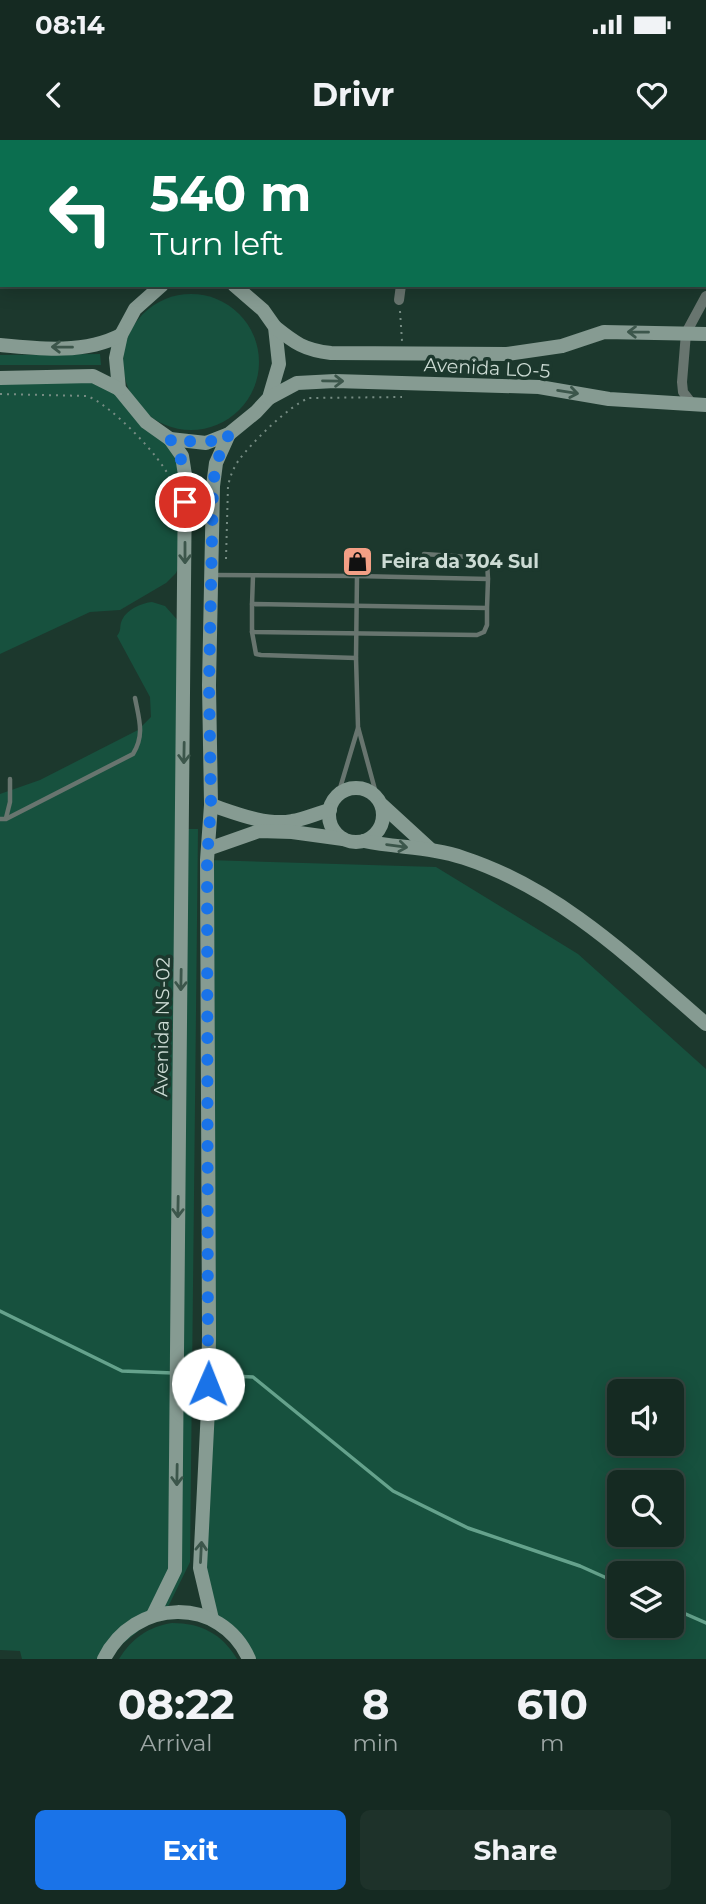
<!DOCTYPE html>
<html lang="en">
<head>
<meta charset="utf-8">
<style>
	body { margin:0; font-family:Montserrat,sans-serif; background:#1e322a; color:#f1f3f6; height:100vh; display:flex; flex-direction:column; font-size:26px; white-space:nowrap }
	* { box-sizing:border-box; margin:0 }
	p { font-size:23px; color:#9da7a5 }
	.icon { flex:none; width:38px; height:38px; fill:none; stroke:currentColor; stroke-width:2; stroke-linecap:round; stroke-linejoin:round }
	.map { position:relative; height:1519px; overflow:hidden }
	.panel { display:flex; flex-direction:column; background:#152a22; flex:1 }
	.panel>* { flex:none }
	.top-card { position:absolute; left:0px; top:0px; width:707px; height:147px; box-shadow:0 4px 18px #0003,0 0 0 2px #344640; background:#0b6e4f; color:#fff; overflow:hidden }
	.fabs { position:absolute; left:607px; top:1239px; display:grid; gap:14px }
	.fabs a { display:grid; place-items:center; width:77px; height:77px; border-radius:10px; background:#152a22; box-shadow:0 4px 18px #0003,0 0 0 2px #344640; font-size:35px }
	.pin { position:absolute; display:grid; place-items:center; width:60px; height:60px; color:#fff; margin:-30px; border:4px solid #fff; border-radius:50%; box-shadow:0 2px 7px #0007 }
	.me { position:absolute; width:77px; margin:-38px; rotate:1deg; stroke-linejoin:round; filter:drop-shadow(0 0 5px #0008) }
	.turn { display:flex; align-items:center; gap:24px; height:147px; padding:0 35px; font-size:32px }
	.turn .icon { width:91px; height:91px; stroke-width:2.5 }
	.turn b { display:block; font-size:49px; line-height:60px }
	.eta { display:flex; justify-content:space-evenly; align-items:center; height:119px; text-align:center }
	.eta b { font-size:42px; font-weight:700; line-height:49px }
	.button { display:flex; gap:14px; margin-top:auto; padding:14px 35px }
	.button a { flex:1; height:80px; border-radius:10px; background:#1a73e8; color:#fff; font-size:28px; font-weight:700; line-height:80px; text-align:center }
	.button a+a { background:#1e322a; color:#f1f3f6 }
	.status { display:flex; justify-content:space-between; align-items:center; height:49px; padding:0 35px; background:#152a22; direction:ltr }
	.status svg { height:19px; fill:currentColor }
	header { display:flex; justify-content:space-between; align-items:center; height:91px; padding:0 35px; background:#152a22; font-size:32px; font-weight:700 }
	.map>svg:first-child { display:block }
</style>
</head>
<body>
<div class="status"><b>08:14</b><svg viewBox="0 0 49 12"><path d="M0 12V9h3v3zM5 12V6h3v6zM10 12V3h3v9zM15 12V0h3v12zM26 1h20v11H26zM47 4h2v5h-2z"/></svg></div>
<header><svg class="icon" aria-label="back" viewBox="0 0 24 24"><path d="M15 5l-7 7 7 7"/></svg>Drivr<svg class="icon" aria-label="heart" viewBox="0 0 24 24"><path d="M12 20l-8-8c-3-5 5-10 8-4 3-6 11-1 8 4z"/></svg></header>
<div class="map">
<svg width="706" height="1519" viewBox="0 0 706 1519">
	<rect width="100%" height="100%" fill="#1c382d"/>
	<g fill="#17513e" fill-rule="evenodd">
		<circle cx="191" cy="222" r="68"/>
		<path d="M100,214L101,225H0V215Z"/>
		<path d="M93,239L117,252L178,317L183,416L176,433L166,443L120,470L90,472L0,514V242Z"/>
		<path d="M152,462L165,466L181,484L179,689H198L190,1422L168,1467L104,1519H22L20,1511L0,1510V654L40,640L138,590L151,577L150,557L117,496C122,490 119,486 122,480C127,469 142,463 152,462Z"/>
		<path d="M207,720L436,727L578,814L706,929V1519H257L247,1514L212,1479L200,1428ZM620,1251H672V1304H620ZM620,1342H672V1395H620ZM620,1433H672V1486H620Z"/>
		<path d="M172,1483C201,1483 222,1494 237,1519H119C132,1498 148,1487 172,1483Z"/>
	</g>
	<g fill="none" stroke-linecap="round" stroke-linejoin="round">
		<g stroke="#65a28c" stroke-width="3.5">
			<path d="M0,1171L122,1231L173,1233"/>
			<path d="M181,1233L205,1234"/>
			<path d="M212,1235L253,1237L393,1351L468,1388L580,1426L620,1444"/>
			<path d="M672,1468L706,1483"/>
		</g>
		<g stroke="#768c83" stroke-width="2" stroke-dasharray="2 5" stroke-linecap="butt">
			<path d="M400,171L402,201"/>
			<path d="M0,254L87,256C110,264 163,318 171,341"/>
			<path d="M226,419L228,346C230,337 233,328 239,320C251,303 290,265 309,258L402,257"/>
		</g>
		<g stroke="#68756f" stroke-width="4.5">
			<path d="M424,414L484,418L487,422L488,439"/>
			<path d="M212,435L357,436L356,518L358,587L377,657"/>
			<path d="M357,436L488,439L487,468L252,464V492L477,495L484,492L487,485V468"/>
			<path d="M252,464L253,436"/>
			<path d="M252,492L256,514L261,515L356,518"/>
			<path d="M338,655L358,588"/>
			<path d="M6,678L10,662V639"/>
			<path d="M0,679H6L133,614C145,595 139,579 135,558"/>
		</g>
		<g stroke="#68756f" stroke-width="10">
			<path d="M409,0L410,2"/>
			<path d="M631,0V2"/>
			<path d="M705,22H706"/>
			<path d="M399,160L401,145"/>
			<path d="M693,265L683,252L682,242L686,193L706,156"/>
		</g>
		<g stroke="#869b92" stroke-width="14">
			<path d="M213,0V2"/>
			<path d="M185,2V0"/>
			<path d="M162,145L135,169L121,195L116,218L119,249L146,282L170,299L206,303L229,294L256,272L269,258L279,224L275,187L263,170L234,145"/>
			<path d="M275,187C295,203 304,210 331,213L507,214L562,206L604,192L706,194"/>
			<path d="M0,205C40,209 85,214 121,195"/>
			<path d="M0,238L93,236L119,249"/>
			<path d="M269,258L297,243L335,241L539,247L609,259L706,265"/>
			<circle cx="356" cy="675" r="27"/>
			<path d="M211,665C235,673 266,686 292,681C305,679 317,673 330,670"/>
			<path d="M382,665L430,709"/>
			<path d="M364,701C398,708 432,707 464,718C559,749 632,820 706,884"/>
			<path d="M208,709L259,691L292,692L343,699"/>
			<path d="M153,1475L175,1430L185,335L182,316L170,299"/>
			<path d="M212,1479L200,1428L208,1269L209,1194L207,720L211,665L209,545L213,346L216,323L229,294"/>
			<path d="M104,1519C134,1458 221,1455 249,1519"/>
		</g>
	</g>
	<defs><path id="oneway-shaft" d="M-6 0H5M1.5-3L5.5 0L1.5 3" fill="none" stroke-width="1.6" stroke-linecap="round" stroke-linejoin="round" transform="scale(1.75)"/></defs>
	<g stroke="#3c564b">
		<use href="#oneway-shaft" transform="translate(638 192) rotate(-179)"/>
		<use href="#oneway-shaft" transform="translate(62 207) rotate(-179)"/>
		<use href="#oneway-shaft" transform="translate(333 241) rotate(1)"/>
		<use href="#oneway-shaft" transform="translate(568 252) rotate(9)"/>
		<use href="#oneway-shaft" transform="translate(185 413) rotate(90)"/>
		<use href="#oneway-shaft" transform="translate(184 613) rotate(91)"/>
		<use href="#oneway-shaft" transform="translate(397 706) rotate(8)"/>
		<use href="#oneway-shaft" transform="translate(181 840) rotate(91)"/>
		<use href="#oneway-shaft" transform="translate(178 1067) rotate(91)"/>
		<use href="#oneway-shaft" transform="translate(177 1335) rotate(91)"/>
		<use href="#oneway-shaft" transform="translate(201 1412) rotate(-87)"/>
	</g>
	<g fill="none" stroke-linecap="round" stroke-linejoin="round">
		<path stroke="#1a73e8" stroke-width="12" stroke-dasharray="0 21.6" d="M185,362C185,335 186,322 170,299L206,303L229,294L216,323L213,346L209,545L211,664L207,720L208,1244"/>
	</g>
	<defs>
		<symbol id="shop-square" viewBox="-11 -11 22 22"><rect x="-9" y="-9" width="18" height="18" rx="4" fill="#f39f85" stroke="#1c382d"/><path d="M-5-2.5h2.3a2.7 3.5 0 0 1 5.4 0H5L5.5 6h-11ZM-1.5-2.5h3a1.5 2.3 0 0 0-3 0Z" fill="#111"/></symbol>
	</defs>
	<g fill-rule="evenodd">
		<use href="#shop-square" x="340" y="404" width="35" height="35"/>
	</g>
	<g text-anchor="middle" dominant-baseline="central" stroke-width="7" stroke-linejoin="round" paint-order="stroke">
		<g font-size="19" fill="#ccdbd4" stroke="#1c382d">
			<text transform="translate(487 228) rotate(3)">Avenida LO-5</text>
			<text transform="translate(162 887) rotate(-89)">Avenida NS-02</text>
		</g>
		<g font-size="19" font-weight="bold" fill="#ccdbd4" stroke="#1c382d" text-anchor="start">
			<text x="381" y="421">Feira da 304 Sul</text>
		</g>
	</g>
</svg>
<div class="fabs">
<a><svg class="icon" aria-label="sound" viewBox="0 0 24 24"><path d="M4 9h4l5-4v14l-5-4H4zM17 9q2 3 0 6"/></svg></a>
<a><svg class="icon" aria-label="search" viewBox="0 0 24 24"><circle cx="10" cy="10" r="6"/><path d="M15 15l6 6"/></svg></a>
<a><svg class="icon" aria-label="layers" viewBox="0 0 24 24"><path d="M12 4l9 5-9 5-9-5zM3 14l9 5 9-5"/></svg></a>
</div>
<div class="pin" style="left:185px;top:362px;background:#d93025"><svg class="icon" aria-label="arrive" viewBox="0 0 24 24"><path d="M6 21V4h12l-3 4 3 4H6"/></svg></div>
<svg class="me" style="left:208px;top:1244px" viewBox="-20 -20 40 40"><circle r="19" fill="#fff"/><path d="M0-13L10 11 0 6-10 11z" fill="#1a73e8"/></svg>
<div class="top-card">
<div class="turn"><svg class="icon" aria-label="left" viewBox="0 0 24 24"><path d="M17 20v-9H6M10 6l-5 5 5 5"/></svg><div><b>540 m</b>Turn left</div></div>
</div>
</div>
<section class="panel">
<div class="eta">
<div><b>08:22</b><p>Arrival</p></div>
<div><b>8</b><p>min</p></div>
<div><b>610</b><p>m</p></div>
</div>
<div class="button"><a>Exit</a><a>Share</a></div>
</section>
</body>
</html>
